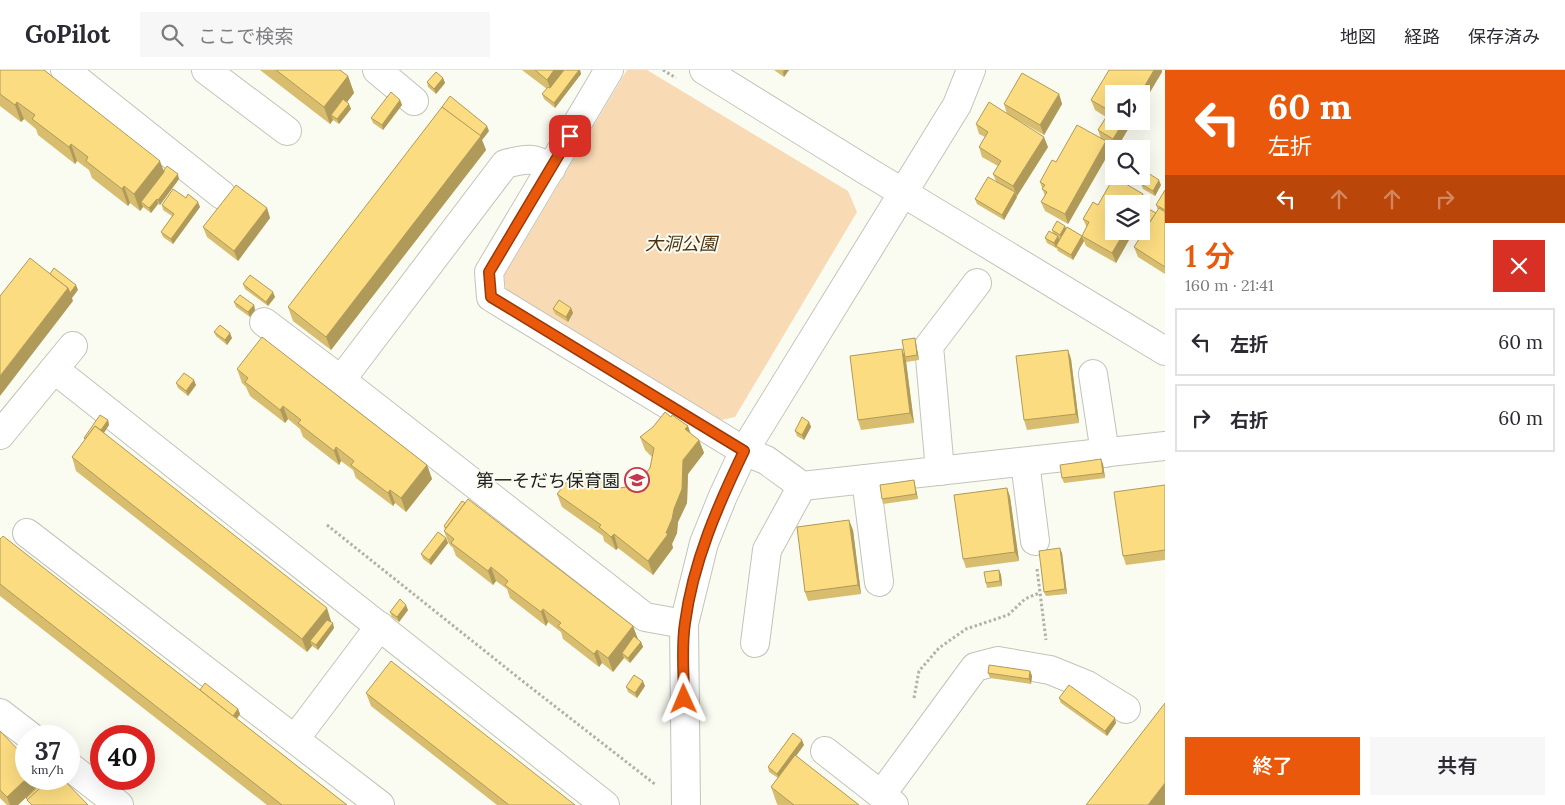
<!DOCTYPE html>
<html lang="ja">
<head>
<meta charset="utf-8">
<style>
	body { margin:0; font-family:Lora,"Noto Sans JP",serif; background:#f7f7f7; color:#2b2b33; height:100vh; display:flex; flex-direction:column; font-size:19px; white-space:nowrap }
	* { box-sizing:border-box; margin:0 }
	p { font-size:16px; color:#7c7c81 }
	.icon { flex:none; width:28px; height:28px; fill:none; stroke:currentColor; stroke-width:2; stroke-linecap:round; stroke-linejoin:round }
	.map { position:relative; flex:1; overflow:hidden }
	.panel { display:flex; flex-direction:column; background:#fff; width:400px }
	.panel>* { flex:none }
	.top-card { background:#ea580c; color:#fff; overflow:hidden }
	.controls { position:absolute; left:1105px; top:15px; display:grid; gap:10px }
	.controls a { display:grid; place-items:center; width:45px; height:45px; border-radius:0px; background:#fff; box-shadow:0 5px 20px #0002; font-size:25px }
	.speed { position:absolute; left:15px; top:655px; display:flex; gap:10px; font-size:25px; font-weight:700; text-align:center }
	.speed>* { display:grid; place-content:center; width:65px; height:65px; border-radius:50%; background:#fff; box-shadow:0 5px 20px #0002; line-height:1 }
	.speed small { font-size:12px; font-weight:400 }
	.speed .limit { border:8px solid #d22; background:#fff; color:#111 }
	.pin { position:absolute; display:grid; place-items:center; width:42px; height:42px; color:#fff; margin:-21px; border-radius:10px; box-shadow:0 2px 8px #0006 }
	.me { position:absolute; width:55px; margin:-28px; rotate:359deg; stroke-linejoin:round; filter:drop-shadow(0 0 4px #0008) }
	.turn { display:flex; align-items:center; gap:18px; height:105px; padding:0 20px; font-size:22px }
	.turn .icon { width:65px; height:65px; stroke-width:2.5 }
	.turn b { display:block; font-size:35px; line-height:42px }
	.lanes { display:flex; align-items:center; height:48px; padding:0 20px; background:#0003; justify-content:center; gap:25px; direction:ltr }
	.lanes .off { opacity:.35 }
	.round { display:grid; place-items:center; flex:none; width:52px; height:52px; border-radius:0px; background:#f7f7f7 }
	.summary { display:flex; align-items:center; justify-content:space-between; height:85px; padding:0 20px }
	h1 { font-size:30px; font-weight:600; line-height:38px; color:#ea580c }
	.cta { display:flex; gap:10px; margin-top:auto; padding:10px 20px }
	.cta a { flex:1; height:58px; border-radius:0px; background:#ea580c; color:#fff; font-size:20px; font-weight:600; line-height:58px; text-align:center }
	.cta a+a { background:#f7f7f7; color:#2b2b33 }
	ul { padding:0; list-style:none }
	li { display:flex; align-items:center; gap:15px; height:68px; margin:0 10px 8px; padding:0 10px; border:2px solid #e1e1e2; border-radius:0px }
	li div { flex:1 }
	li b { display:block; font-size:19px }
	li em { font-style:normal }
	header { display:flex; align-items:center; gap:30px; box-sizing:border-box; height:70px; padding:0 25px; background:#fff; border-bottom:1px solid #e1e1e2 }
	header strong { font-size:24px }
	nav { display:flex; gap:28px; margin-inline-start:auto; font-size:18px }
	.search { width:350px; height:45px; background:#f7f7f7; display:flex; align-items:center; gap:12px; box-sizing:border-box; padding:0 18px; border-radius:0px; color:#7c7c81; font-size:19px }
	main { display:flex; flex:1; min-height:0 }
	.map>svg:first-child { display:block }
</style>
</head>
<body>
<header>
<strong>GoPilot</strong>
<div class="search"><svg class="icon" aria-label="search" viewBox="0 0 24 24"><circle cx="10" cy="10" r="6"/><path d="M15 15l6 6"/></svg>ここで検索</div>
<nav><a>地図</a><a>経路</a><a>保存済み</a></nav>
</header>
<main>
<div class="map">
<svg width="1165" height="735" viewBox="0 0 1165 735">
	<rect width="100%" height="100%" fill="#fafbf1"/>
	<path fill="#f8dab5" d="M627,0H647L848,121L857,142L735,347L721,350L506,220L504,206Z"/>
	<g fill="none" stroke-linecap="round" stroke-linejoin="round">
		<defs>
			<g id="minor">
				<path d="M65,0L222,125"/>
				<path d="M206,0L287,61"/>
				<path d="M377,0L414,31"/>
				<path d="M609,0L489,202L491,227L744,381L766,390L802,416L1165,376"/>
				<path d="M704,0L867,101L1165,281"/>
				<path d="M264,252L341,310L645,547L684,554"/>
				<path d="M54,299L605,735"/>
				<path d="M1093,304L1105,383"/>
				<path d="M341,310L505,94C525,89 534,86 551,99"/>
				<path d="M0,365L73,276"/>
				<path d="M1025,392L1035,471"/>
				<path d="M940,401L929,276L977,213"/>
				<path d="M866,409L879,512"/>
				<path d="M27,463L380,735"/>
				<path d="M755,573L767,480L802,416"/>
				<path d="M0,643L30,666"/>
				<path d="M295,669L380,556"/>
				<path d="M825,681L894,735"/>
				<path d="M69,696L119,735"/>
				<path d="M881,725L975,597L998,591L1050,600L1087,615L1126,639"/>
				<path d="M686,735L684,554L704,473L723,426L744,381L957,35L971,0"/>
			</g>
		</defs>
		<use href="#minor" stroke="#c3c3ba" stroke-width="30"/>
		<g stroke="#b0b1a9" stroke-width="3" stroke-dasharray="2.5 2.5" stroke-linecap="butt">
			<path d="M663,0L676,8"/>
			<path d="M327,455L525,613L656,715"/>
			<path d="M1037,499L1046,570"/>
			<path d="M914,628L919,601L939,578L966,559L1008,545L1025,529L1039,523"/>
		</g>
		<use href="#minor" stroke="#fff" stroke-width="28"/>
	</g>
	<g fill="#d8bd6f">
		<path d="M0,0L164,100L179,109L160,135L158,134L151,143L143,137L140,141L130,133L128,136L92,108L89,100L77,91L75,94L38,65L36,59L24,49L21,52L0,36Z"/>
		<path d="M260,0H340L348,6L354,23L347,32L351,39L339,54L333,50L330,54Z"/>
		<path d="M522,0H580L581,4L555,38L544,29L542,24L547,19Z"/>
		<path d="M774,0H789L784,7Z"/>
		<path d="M1162,2L1141,37V24L1117,78L1106,72L1110,81L1068,154L1045,141L1041,132L1045,126L1040,112L1056,92L1101,69L1098,60L1106,47L1095,40L1091,30Z"/>
		<path d="M443,8L445,13L436,24L428,17L427,12Z"/>
		<path d="M1059,24L1062,34L1044,65L1007,44L1004,34Z"/>
		<path d="M400,30L402,35L383,60L373,53L371,48Z"/>
		<path d="M976,54L1048,77L1017,126H1016L1017,127L1004,150L977,134L975,129L996,111L993,104L998,96L982,87L979,77L985,67L979,64Z"/>
		<path d="M489,61L482,70L486,80L331,280L293,251L288,237Z"/>
		<path d="M1114,107L1143,124L1146,134L1141,142L1143,145L1142,147L1147,138L1156,143L1158,140L1156,135L1165,120V204L1138,187L1134,177L1147,157L1142,154L1141,150V134H1114V161H1134L1116,193L1086,176L1082,166L1087,158L1083,149L1093,132L1098,135Z"/>
		<path d="M1141,114L1161,115L1155,126L1143,119Z"/>
		<path d="M186,128L200,137L173,174L163,167L161,162L172,146L163,140L162,135Z"/>
		<path d="M267,138L270,148L238,191L207,167L203,157Z"/>
		<path d="M1065,156L1066,159L1084,171L1073,190L1058,181L1056,177V178L1047,173L1045,168L1053,163L1052,160Z"/>
		<path d="M243,214L275,227L268,236L245,219Z"/>
		<path d="M234,232L254,235L255,240L250,247L236,237Z"/>
		<path d="M571,238L573,243L568,252L555,244L553,239Z"/>
		<path d="M214,262L232,268L227,275L216,266Z"/>
		<path d="M915,268L916,273L919,290L906,292L914,353L861,360L858,350L902,279L904,284Z"/>
		<path d="M1068,280L1071,289L1079,353L1027,360L1024,350Z"/>
		<path d="M237,299L427,395L432,409L406,442L395,433L393,436L356,408L353,400L341,391L339,395L303,367L300,359L288,349L285,353L250,326L246,317L242,313Z"/>
		<path d="M176,313L196,315L188,326L178,318Z"/>
		<path d="M671,347L688,356L690,363L699,370L704,383L688,404L687,433L678,452L677,463L672,474L673,478L653,505L618,478L616,480L604,471L603,466L562,437L557,424L576,405L592,409L620,418L636,415L650,398L652,387L645,380L640,367Z"/>
		<path d="M108,350L109,355L104,363L331,551V552L334,558L318,580L312,576L307,582L76,401L72,387L85,370L84,368Z"/>
		<path d="M809,352L811,357L804,370L797,366L795,361Z"/>
		<path d="M1103,394L1105,408L1064,413L1062,408Z"/>
		<path d="M914,410L915,415L918,429L883,434L882,429Z"/>
		<path d="M1165,415V490L1126,495L1123,486Z"/>
		<path d="M1007,418L1010,427L1019,491L966,498L963,489Z"/>
		<path d="M444,456L633,556L637,569L641,572L643,577L630,593L624,588L613,602L602,593L599,597L563,569L561,562L548,552L546,556L510,528L507,519L496,511L493,515L456,486L453,478L449,474L444,461L445,460Z"/>
		<path d="M853,460L861,524L808,531L805,522Z"/>
		<path d="M446,468L448,473L431,495L423,489L421,484Z"/>
		<path d="M0,469L200,620L238,639L240,644L237,649L347,735H267L0,526Z"/>
		<path d="M1062,483L1067,524L1046,526L1044,522Z"/>
		<path d="M999,500L1001,505L1002,516L987,518L986,513Z"/>
		<path d="M408,540L399,552L392,547L390,542Z"/>
		<path d="M1030,601L1032,606L1031,614L990,608L988,603Z"/>
		<path d="M645,616L637,628L628,622L626,617Z"/>
		<path d="M366,623L575,735H497L371,636Z"/>
		<path d="M1059,628L1116,653L1107,666L1061,633Z"/>
		<path d="M0,661L26,709H40L41,713L18,735H7L0,728Z"/>
		<path d="M804,675L796,686L859,735H778L777,734L771,717L778,708L769,702L768,697Z"/>
	</g>
	<g fill="#b09a5a">
		<path d="M554,0H570L552,23L547,10Z"/>
		<path d="M579,0H580L581,4L555,38L554,33Z"/>
		<path d="M784,0H789L784,7L783,2Z"/>
		<path d="M1154,0H1162V2L1141,37V24H1140Z"/>
		<path d="M348,6L354,23L335,48L331,45L333,50L330,54L324,37Z"/>
		<path d="M443,8L445,13L436,24L434,19Z"/>
		<path d="M1059,24L1062,34L1044,65L1040,55Z"/>
		<path d="M400,30L402,35L383,60L382,55Z"/>
		<path d="M17,32L24,49L21,52L15,35Z"/>
		<path d="M349,34L351,39L339,54L337,49Z"/>
		<path d="M1124,51H1133L1117,78L1113,69Z"/>
		<path d="M487,56L489,61L482,70L486,80L331,280L326,267Z"/>
		<path d="M1044,67L1048,77L1017,126L1013,116Z"/>
		<path d="M1106,71L1110,81L1068,154L1065,144Z"/>
		<path d="M71,74L77,91L75,94L69,77Z"/>
		<path d="M160,91L166,107L141,132L143,137L140,141L134,124Z"/>
		<path d="M178,104L179,109L160,135L158,130Z"/>
		<path d="M1159,110L1161,115L1155,126L1153,121Z"/>
		<path d="M124,116L130,133L128,136L122,119Z"/>
		<path d="M1015,122L1017,127L1004,150L1002,145Z"/>
		<path d="M1143,124L1146,134L1141,142L1143,145L1141,148V134H1137Z"/>
		<path d="M157,129L158,134L151,143L149,138Z"/>
		<path d="M198,132L200,137L173,174L171,169Z"/>
		<path d="M267,138L270,148L238,191L234,181Z"/>
		<path d="M1065,156L1067,161L1062,170L1060,165Z"/>
		<path d="M1125,161H1134L1116,193L1112,183Z"/>
		<path d="M1058,166L1060,171L1056,178L1054,173Z"/>
		<path d="M1082,166L1084,171L1073,190L1071,185Z"/>
		<path d="M76,215L78,220L72,228L73,231L0,326V306L68,218Z"/>
		<path d="M273,222L275,227L268,236L266,232Z"/>
		<path d="M254,235L255,240L250,247L248,242Z"/>
		<path d="M571,238L573,243L568,252L566,247Z"/>
		<path d="M230,263L232,268L227,275L225,270Z"/>
		<path d="M915,268L916,273L919,290L917,285Z"/>
		<path d="M902,279L906,291L914,353L910,343Z"/>
		<path d="M1068,280L1071,289L1079,353L1076,344Z"/>
		<path d="M194,310L196,315L188,326L186,321Z"/>
		<path d="M283,336L288,349L285,353L280,340Z"/>
		<path d="M108,350L109,355L93,379L91,374Z"/>
		<path d="M809,352L811,357L804,370L802,365Z"/>
		<path d="M688,356L693,370L685,359Z"/>
		<path d="M699,370L704,383L688,404L687,433L678,452L677,463L672,474L673,478L653,505L648,491L666,463L683,390Z"/>
		<path d="M336,377L341,391L339,395L334,381Z"/>
		<path d="M1101,389L1103,394L1105,408L1103,403Z"/>
		<path d="M427,395L432,409L406,442L401,428Z"/>
		<path d="M914,410L915,415L918,429L916,424Z"/>
		<path d="M1007,418L1010,427L1019,491L1015,482Z"/>
		<path d="M390,420L395,433L393,436L388,423Z"/>
		<path d="M849,450L853,460L861,524L858,515Z"/>
		<path d="M614,464L618,478L616,480L611,467Z"/>
		<path d="M446,468L448,473L431,495L429,490Z"/>
		<path d="M1060,478L1062,483L1067,524L1065,519Z"/>
		<path d="M491,497L496,511L493,515L488,501Z"/>
		<path d="M999,500L1001,505L1002,516L1000,511Z"/>
		<path d="M406,535L408,540L399,552L397,547Z"/>
		<path d="M327,538L331,551L314,573L310,571L312,576L307,582L302,569Z"/>
		<path d="M543,539L548,552L546,556L541,542Z"/>
		<path d="M333,553L334,558L318,580L316,575Z"/>
		<path d="M633,556L638,569L622,583L624,588L613,602L608,588Z"/>
		<path d="M641,572L643,577L630,593L628,588Z"/>
		<path d="M597,580L602,593L599,597L594,584Z"/>
		<path d="M1030,601L1032,606L1031,614L1029,609Z"/>
		<path d="M643,611L645,616L637,628L635,623Z"/>
		<path d="M238,639L240,644L233,654L231,649Z"/>
		<path d="M1115,648L1116,653L1107,666L1105,661Z"/>
		<path d="M802,670L804,675L779,709L777,704Z"/>
		<path d="M26,709H40L41,713L18,735H10L7,727Z"/>
		<path d="M1165,713V735H1148Z"/>
	</g>
	<g fill="#fbdc81" stroke="#b09a5a">
		<path d="M0,0H44L160,91L134,124L124,116L122,119L86,91L88,87L71,74L69,77L32,49L35,45L17,32L15,35L0,24Z"/>
		<path d="M276,0H340L348,6L324,37Z"/>
		<path d="M535,0H554L547,10Z"/>
		<path d="M564,0H579L554,33L542,24L548,17L550,18Z"/>
		<path d="M1109,0H1154L1140,24H1114V51H1124L1113,69L1098,60L1110,41L1091,30Z"/>
		<path d="M436,2L443,8L434,19L427,12Z"/>
		<path d="M1022,3L1059,24L1040,55L1004,34Z"/>
		<path d="M391,22L400,30L382,55L371,48Z"/>
		<path d="M450,26L487,56L480,66L442,37Z"/>
		<path d="M343,29L349,34L337,49L331,45Z"/>
		<path d="M989,32L1044,67L1013,116L993,104L1001,91L979,77L988,62L976,54Z"/>
		<path d="M442,37L481,66L326,267L288,237Z"/>
		<path d="M1077,55L1106,71L1065,144L1041,132L1047,122L1042,119L1045,115L1040,112L1052,90L1056,92Z"/>
		<path d="M167,96L178,104L158,130L157,129L149,138L141,132L164,102V100Z"/>
		<path d="M1148,103L1159,110L1153,121L1141,114Z"/>
		<path d="M988,107L1015,122L1002,145L975,129Z"/>
		<path d="M1114,107L1143,124L1137,134H1114V161H1125L1112,183L1082,166L1089,152L1083,149L1093,132L1098,135Z"/>
		<path d="M236,115L267,138L234,181L203,157Z"/>
		<path d="M173,119L186,128L188,124L198,132L171,169L161,162L174,144L162,135Z"/>
		<path d="M1165,120V140L1156,135Z"/>
		<path d="M1147,138L1156,143L1149,153L1141,149V148Z"/>
		<path d="M1159,138L1165,142V197L1134,177Z"/>
		<path d="M1057,151L1065,156L1060,165L1052,160Z"/>
		<path d="M1067,157L1082,166L1071,185L1056,176Z"/>
		<path d="M1049,161L1058,166L1054,173L1045,168Z"/>
		<path d="M30,188L68,218L0,306V226Z"/>
		<path d="M54,198L76,215L70,223L68,218L50,204Z"/>
		<path d="M250,205L273,222L266,232L243,214Z"/>
		<path d="M240,225L254,235L248,242L234,232Z"/>
		<path d="M559,230L571,238L566,247L553,239Z"/>
		<path d="M220,255L230,263L225,270L214,262Z"/>
		<path d="M262,267L427,395L401,428L390,420L388,423L351,395L354,391L336,377L334,381L298,353L301,350L283,336L280,340L245,312L248,308L237,299Z"/>
		<path d="M915,268L917,285L905,287L902,270Z"/>
		<path d="M902,279L910,343L858,350L850,286Z"/>
		<path d="M1068,280L1076,344L1024,350L1016,286Z"/>
		<path d="M184,303L194,310L186,321L176,313Z"/>
		<path d="M665,342L671,347L672,345L688,356L685,359L699,370L683,390L682,419L674,439L672,449L666,463L668,464L648,491L614,464L611,467L599,457L601,455L557,424L574,403L576,405L580,400L592,409L597,401L620,418L636,415L650,398L654,378L640,367L653,357Z"/>
		<path d="M100,345L108,350L101,360L95,356L85,369L84,368Z"/>
		<path d="M802,347L809,352L802,365L795,361Z"/>
		<path d="M95,356L327,538L302,569L72,387Z"/>
		<path d="M1101,389L1103,403L1062,408L1060,395Z"/>
		<path d="M914,410L916,424L882,429L880,415Z"/>
		<path d="M1165,415V480L1123,486L1114,422Z"/>
		<path d="M1007,418L1015,482L963,489L954,425Z"/>
		<path d="M468,429L633,556L608,588L597,580L594,584L558,556L561,553L543,539L541,542L505,515L508,511L491,497L488,501L451,473L454,469L444,461Z"/>
		<path d="M462,431L465,433L446,458L444,456Z"/>
		<path d="M849,450L858,515L805,522L797,457Z"/>
		<path d="M438,462L446,468L429,490L421,484Z"/>
		<path d="M3,466L347,735H282L0,514V469Z"/>
		<path d="M1060,478L1065,519L1044,522L1039,481Z"/>
		<path d="M999,500L1000,511L986,513L984,502Z"/>
		<path d="M400,529L406,535L397,547L390,542Z"/>
		<path d="M327,550L333,553L316,575L310,571Z"/>
		<path d="M634,566L641,572L628,588L622,583Z"/>
		<path d="M391,591L575,735H509L366,623Z"/>
		<path d="M989,595L1030,601L1029,609L988,603Z"/>
		<path d="M634,605L643,611L635,623L626,617Z"/>
		<path d="M205,613L238,639L233,646L200,620Z"/>
		<path d="M1069,615L1115,648L1105,661L1059,628Z"/>
		<path d="M1165,633V713L1148,735H1086Z"/>
		<path d="M0,661L26,688V709L7,727L0,720Z"/>
		<path d="M793,663L802,670L777,704L768,697Z"/>
		<path d="M795,685L859,735H794L771,717Z"/>
		<path d="M46,709H50L28,730L26,728Z"/>
		<path d="M50,709H63L88,735H32L27,730Z"/>
	</g>
	<g fill="none" stroke-linecap="round" stroke-linejoin="round">
		<defs>
			<path id="route" d="M570,66L489,202L491,227L744,381C718,435 693,492 685,553C681,578 684,604 684,629"/>
		</defs>
		<use href="#route" stroke="#983908" stroke-width="12"/>
		<use href="#route" stroke="#ea580c" stroke-width="9"/>
	</g>
	<defs>
		<symbol id="school-ring" viewBox="-11 -11 22 22"><circle r="9.5" fill="#fafbf1" stroke="#c73650" stroke-width="1.5"/><path d="M0-5L7-2L0 1L-7-2ZM-4 1L0 2.5L4 1V4Q0 6-4 4Z" fill="#c73650"/></symbol>
	</defs>
	<g fill-rule="evenodd">
		<use href="#school-ring" x="623" y="396" width="28" height="28"/>
	</g>
	<g text-anchor="middle" dominant-baseline="central" stroke-width="4" stroke-linejoin="round" paint-order="stroke">
		<g font-size="18" font-style="italic" fill="#4b3312" stroke="#fafbf1">
			<text x="681" y="173">大洞公園</text>
		</g>
		<g font-size="18" fill="#22221f" stroke="#fafbf1" text-anchor="end">
			<text x="620" y="410">第一そだち保育園</text>
		</g>
	</g>
</svg>
<div class="controls">
<a><svg class="icon" aria-label="sound" viewBox="0 0 24 24"><path d="M4 9h4l5-4v14l-5-4H4zM17 9q2 3 0 6"/></svg></a>
<a><svg class="icon" aria-label="search" viewBox="0 0 24 24"><circle cx="10" cy="10" r="6"/><path d="M15 15l6 6"/></svg></a>
<a><svg class="icon" aria-label="layers" viewBox="0 0 24 24"><path d="M12 4l9 5-9 5-9-5zM3 14l9 5 9-5"/></svg></a>
</div>
<div class="speed"><div>37<small>km/h</small></div><div class="limit">40</div></div>
<div class="pin" style="left:570px;top:66px;background:#d93025"><svg class="icon" aria-label="arrive" viewBox="0 0 24 24"><path d="M6 21V4h12l-3 4 3 4H6"/></svg></div>
<svg class="me" style="left:684px;top:629px" viewBox="-20 -20 40 40"><path d="M0-17L14 15 0 8-14 15z" fill="#ea580c" stroke="#fff" stroke-width="4"/></svg>
</div>
<section class="panel">
<div class="top-card">
<div class="turn"><svg class="icon" aria-label="left" viewBox="0 0 24 24"><path d="M17 20v-9H6M10 6l-5 5 5 5"/></svg><div><b>60 m</b>左折</div></div>
<div class="lanes"><svg class="icon" aria-label="left" viewBox="0 0 24 24"><path d="M17 20v-9H6M10 6l-5 5 5 5"/></svg><svg class="icon off" aria-label="ahead" viewBox="0 0 24 24"><path d="M12 20V5M6 11l6-6 6 6"/></svg><svg class="icon off" aria-label="ahead" viewBox="0 0 24 24"><path d="M12 20V5M6 11l6-6 6 6"/></svg><svg class="icon off" aria-label="right" viewBox="0 0 24 24"><path d="M7 20v-9h11M14 6l5 5-5 5"/></svg></div>
</div>
<div class="summary"><div><h1>1 分</h1><p>160 m · 21:41</p></div><a class="round" style="background:#d93025;color:#fff"><svg class="icon" aria-label="close" viewBox="0 0 24 24"><path d="M6 6l12 12M18 6L6 18"/></svg></a></div>
<ul>
<li><svg class="icon" aria-label="left" viewBox="0 0 24 24"><path d="M17 20v-9H6M10 6l-5 5 5 5"/></svg><div><b>左折</b></div><em>60 m</em></li>
<li><svg class="icon" aria-label="right" viewBox="0 0 24 24"><path d="M7 20v-9h11M14 6l5 5-5 5"/></svg><div><b>右折</b></div><em>60 m</em></li>
</ul>
<div class="cta"><a>終了</a><a>共有</a></div>
</section>
</main>
</body>
</html>
